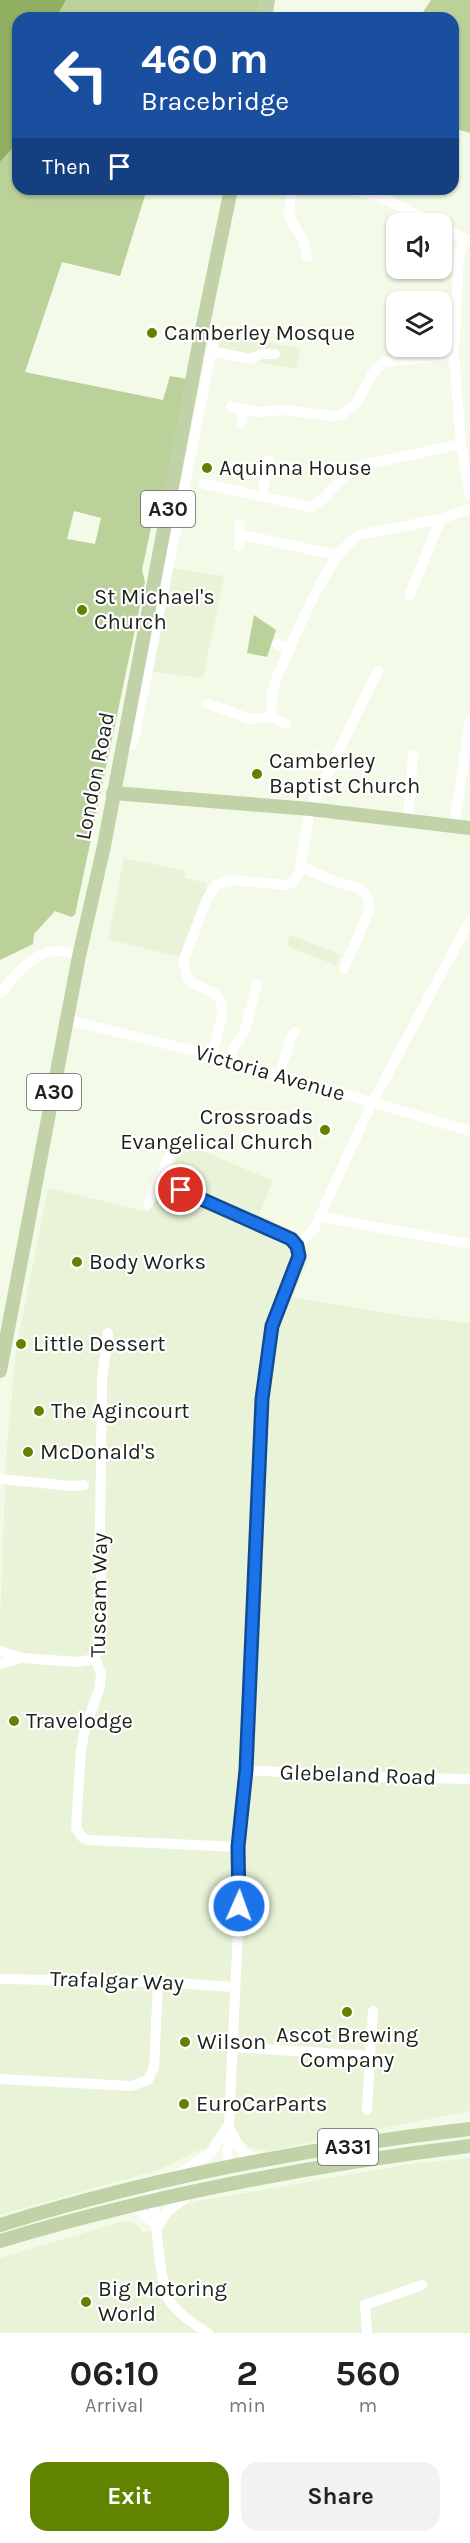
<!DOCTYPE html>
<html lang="en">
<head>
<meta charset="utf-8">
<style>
	body { margin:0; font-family:Karla,sans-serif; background:#f2f2f2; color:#222; height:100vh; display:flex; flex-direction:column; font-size:22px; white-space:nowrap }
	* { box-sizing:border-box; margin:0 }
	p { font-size:20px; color:#767676 }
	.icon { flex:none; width:33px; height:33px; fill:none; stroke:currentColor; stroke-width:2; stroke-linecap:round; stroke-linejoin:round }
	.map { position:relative; height:2333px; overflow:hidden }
	.side { display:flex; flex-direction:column; background:#fff; flex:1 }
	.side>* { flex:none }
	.top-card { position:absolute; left:12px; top:12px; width:447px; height:183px; border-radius:18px; box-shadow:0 2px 4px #0004; background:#1a4fa0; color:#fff; overflow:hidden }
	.fabs { position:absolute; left:386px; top:213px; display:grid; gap:12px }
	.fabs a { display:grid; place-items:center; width:66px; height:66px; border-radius:12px; background:#fff; box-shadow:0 2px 4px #0004; font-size:30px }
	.pin { position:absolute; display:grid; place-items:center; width:51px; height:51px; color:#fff; margin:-26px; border:3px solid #fff; border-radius:50%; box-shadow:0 2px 6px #0007 }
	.me { position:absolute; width:66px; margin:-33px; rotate:2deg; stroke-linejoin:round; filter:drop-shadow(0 0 4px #0008) }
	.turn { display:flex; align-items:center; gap:21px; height:126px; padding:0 30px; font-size:27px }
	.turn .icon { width:78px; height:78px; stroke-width:2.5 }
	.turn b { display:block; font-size:42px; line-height:51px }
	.then { display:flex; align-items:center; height:57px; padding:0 30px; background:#0003; gap:12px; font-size:22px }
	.eta { display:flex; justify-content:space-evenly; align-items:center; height:102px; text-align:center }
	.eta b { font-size:36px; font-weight:700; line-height:42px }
	.action { display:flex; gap:12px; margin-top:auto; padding:12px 30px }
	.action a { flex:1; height:69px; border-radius:18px; background:#618400; color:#fff; font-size:24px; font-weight:700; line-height:69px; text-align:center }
	.action a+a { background:#f2f2f2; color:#222 }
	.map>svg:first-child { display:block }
</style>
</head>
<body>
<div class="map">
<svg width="470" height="2333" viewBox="0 0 470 2333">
	<rect width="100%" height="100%" fill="#f3fbe8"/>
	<g fill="#e8f3d8">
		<path d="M221,333L301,349L296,369L217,354Z"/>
		<path d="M170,568L224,576L203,678L151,672Z"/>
		<path d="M124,858L186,871L184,878L207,883L204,899L179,957L108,939Z"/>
		<path d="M289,935L340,954L336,965L288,947Z"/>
		<path d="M185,1143L273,1181L259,1215L301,1235L308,1259L293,1297L404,1316L470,1323V2111L268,2151L253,2149L243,2142L197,2151L158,2170L0,2215V1622L6,1459L16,1349L48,1188L148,1212Z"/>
		<path d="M470,2158V2333H0V2258L124,2221L135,2224L143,2232L164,2229L170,2216L184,2206L198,2201L411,2164Z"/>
	</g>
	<g fill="#bbd19a" fill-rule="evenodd">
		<path d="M66,0H261L258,18H56Z"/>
		<path d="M431,0H470V133L453,128V18H419Z"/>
		<path d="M18,142V189H147L120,276L62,262L25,372L163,400L170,376L187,379L161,508L154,514L142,570L145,582L75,915L71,917L55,911L34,934L33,944L0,960V162ZM74,511L101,518L95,544L67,539Z"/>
		<path d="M254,615L276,630L267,657L247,653Z"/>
	</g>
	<path fill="#91af61" d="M0,0H66L56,18H18V142L0,162Z"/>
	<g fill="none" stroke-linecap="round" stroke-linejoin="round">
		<g stroke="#fff" stroke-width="10">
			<path d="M291,189L289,217L303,240L307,257"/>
			<path d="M353,189L383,198L435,224"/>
			<path d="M441,226L470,242"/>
			<path d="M464,238L459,254L454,355L461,444L470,494"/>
			<path d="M211,351L250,359L262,354H275"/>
			<path d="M231,407L257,412L285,410L334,416L343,414L357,402L373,373L384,362L454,355"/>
			<path d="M241,423L244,410"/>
			<path d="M204,484L311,507L323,499L353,467L461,444"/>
			<path d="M262,497L269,460"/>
			<path d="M241,535L338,555"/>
			<path d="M239,546L241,535L239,524"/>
			<path d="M409,596L441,519"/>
			<path d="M277,644L290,649"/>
			<path d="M207,704L251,719L271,717L286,724"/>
			<path d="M271,717L272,694L276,679C293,643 326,555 359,535L441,519L470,509"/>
			<path d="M121,750L132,745L136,730L214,339"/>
			<path d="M408,820L413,755"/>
			<path d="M454,826L470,720"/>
			<path d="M302,868C312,870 319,875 329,879C344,886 359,883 368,898L369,911L344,969"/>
			<path d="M0,993C15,977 32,952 56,951C63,950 72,954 79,956"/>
			<path d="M68,1020L211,1055L470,1131"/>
			<path d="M211,1055C215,1041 229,1007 217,996C209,988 196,987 188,979L183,962L206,901L216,885L230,880L285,885L292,883L299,873L310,809L378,671"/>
			<path d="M230,1061L233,1049L244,1033L257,984"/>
			<path d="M279,1076L291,1037L295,1032"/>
			<path d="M160,1180L291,1239L299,1256L272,1326L262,1399L246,1770L239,1847L240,1886L227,2169"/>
			<path d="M148,1204L173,1148"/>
			<path d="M321,1217L470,1244"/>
			<path d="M297,1246L314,1229L369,1109L470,920"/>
			<path d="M108,1333L102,1380L100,1530L102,1628L95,1659L101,1673L100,1687L85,1728L81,1751L76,1828L82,1837L88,1840L239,1847"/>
			<path d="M0,1479L72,1486L84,1485"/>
			<path d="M0,1651L22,1658L78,1662L95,1659"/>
			<path d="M0,1664L22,1658"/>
			<path d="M246,1770L368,1777L470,1779"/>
			<path d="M0,1979L158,1982L234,1987"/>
			<path d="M233,2047L370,2056L373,2011"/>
			<path d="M0,2079L131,2086L148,2080L154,2068L158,1982"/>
			<path d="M367,2110L370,2056"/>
			<path d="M229,2128L242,2152L259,2161"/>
			<path d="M176,2176L210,2153L226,2128"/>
			<path d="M152,2185C155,2208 159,2282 169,2300C178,2314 194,2324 208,2333"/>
			<path d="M131,2206L140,2211L157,2226"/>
			<path d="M157,2226L169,2210L188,2195"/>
			<path d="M367,2333L365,2305L422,2285"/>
		</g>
		<g stroke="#c1d1a8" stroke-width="14">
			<path d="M265,18L268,0"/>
			<path d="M113,793L310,809L470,828"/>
			<path d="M0,1371L79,956L104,846L199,344L231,189"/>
			<path d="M0,2225C152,2178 312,2147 470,2129"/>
			<path d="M0,2241C153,2195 311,2165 470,2146"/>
		</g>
	</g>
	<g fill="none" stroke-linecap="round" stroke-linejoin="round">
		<defs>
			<path id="route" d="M181,1190L291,1239L297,1246L299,1256L272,1326L262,1399L246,1770L238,1847L239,1906"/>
		</defs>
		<use href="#route" stroke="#114b97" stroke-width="15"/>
		<use href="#route" stroke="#1a73e8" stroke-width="10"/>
	</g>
	<g fill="#618400" stroke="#fff" stroke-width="2">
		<circle cx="152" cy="333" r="6"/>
		<circle cx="207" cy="468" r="6"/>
		<circle cx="82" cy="610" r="6"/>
		<circle cx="257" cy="774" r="6"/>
		<circle cx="325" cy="1130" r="6"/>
		<circle cx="77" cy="1262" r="6"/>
		<circle cx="21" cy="1344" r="6"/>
		<circle cx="39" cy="1411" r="6"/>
		<circle cx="28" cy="1452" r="6"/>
		<circle cx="14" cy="1721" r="6"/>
		<circle cx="347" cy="2012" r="6"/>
		<circle cx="185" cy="2042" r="6"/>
		<circle cx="184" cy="2104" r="6"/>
		<circle cx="86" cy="2302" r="6"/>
	</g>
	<g text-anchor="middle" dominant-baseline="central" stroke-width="4.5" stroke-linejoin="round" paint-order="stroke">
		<g fill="#fff" stroke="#62645f" stroke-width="1.5">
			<rect x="141" y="491" width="54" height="36" rx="4.5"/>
			<rect x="27" y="1074" width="54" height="36" rx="4.5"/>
			<rect x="318" y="2129" width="60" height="36" rx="4.5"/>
		</g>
		<g font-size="21" font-weight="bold" fill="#1f221b">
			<text x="168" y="509">A30</text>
			<text x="54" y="1092">A30</text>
			<text x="348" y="2147">A331</text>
		</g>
		<g font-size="22" fill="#1f221b" stroke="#fff" text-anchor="start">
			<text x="164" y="333">Camberley Mosque</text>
			<text x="219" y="468">Aquinna House</text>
			<text x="94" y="597">St Michael's<tspan x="94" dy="25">Church</tspan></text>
			<text x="269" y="761">Camberley<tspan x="269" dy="25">Baptist Church</tspan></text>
			<text x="313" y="1117" text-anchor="end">Crossroads<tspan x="313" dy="25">Evangelical Church</tspan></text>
			<text x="89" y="1262">Body Works</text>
			<text x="33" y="1344">Little Dessert</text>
			<text x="51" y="1411">The Agincourt</text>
			<text x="40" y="1452">McDonald's</text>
			<text x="26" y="1721">Travelodge</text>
			<text x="347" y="2035" text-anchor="middle">Ascot Brewing<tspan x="347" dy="25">Company</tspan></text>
			<text x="197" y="2042">Wilson</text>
			<text x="196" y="2104">EuroCarParts</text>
			<text x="98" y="2289">Big Motoring<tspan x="98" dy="25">World</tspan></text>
		</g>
		<g font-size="22" fill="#1f221b" stroke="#fff">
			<text transform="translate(95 776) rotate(-79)">London Road</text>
			<text transform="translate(270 1073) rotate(16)">Victoria Avenue</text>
			<text transform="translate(99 1595) rotate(-89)">Tuscam Way</text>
			<text transform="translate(358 1775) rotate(2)">Glebeland Road</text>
			<text transform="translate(117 1981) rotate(2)">Trafalgar Way</text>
		</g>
	</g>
</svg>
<div class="fabs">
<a><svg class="icon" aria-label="sound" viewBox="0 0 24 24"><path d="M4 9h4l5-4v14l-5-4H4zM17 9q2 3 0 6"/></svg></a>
<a><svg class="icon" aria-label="layers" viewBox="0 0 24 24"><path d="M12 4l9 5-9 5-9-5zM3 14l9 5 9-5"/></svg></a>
</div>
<div class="pin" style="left:181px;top:1190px;background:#d93025"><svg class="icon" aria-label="arrive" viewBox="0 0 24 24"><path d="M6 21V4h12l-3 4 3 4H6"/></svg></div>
<svg class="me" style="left:239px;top:1906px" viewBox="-20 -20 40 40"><circle r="17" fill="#1a73e8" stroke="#fff" stroke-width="3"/><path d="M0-11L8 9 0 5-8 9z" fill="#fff"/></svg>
<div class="top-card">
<div class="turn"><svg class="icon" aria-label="left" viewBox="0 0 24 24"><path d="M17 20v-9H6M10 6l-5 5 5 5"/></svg><div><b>460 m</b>Bracebridge</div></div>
<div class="then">Then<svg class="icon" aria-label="arrive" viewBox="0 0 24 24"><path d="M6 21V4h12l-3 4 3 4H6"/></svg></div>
</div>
</div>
<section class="side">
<div class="eta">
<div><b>06:10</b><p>Arrival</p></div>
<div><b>2</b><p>min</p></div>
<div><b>560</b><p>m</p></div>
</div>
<div class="action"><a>Exit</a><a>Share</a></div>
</section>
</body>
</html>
